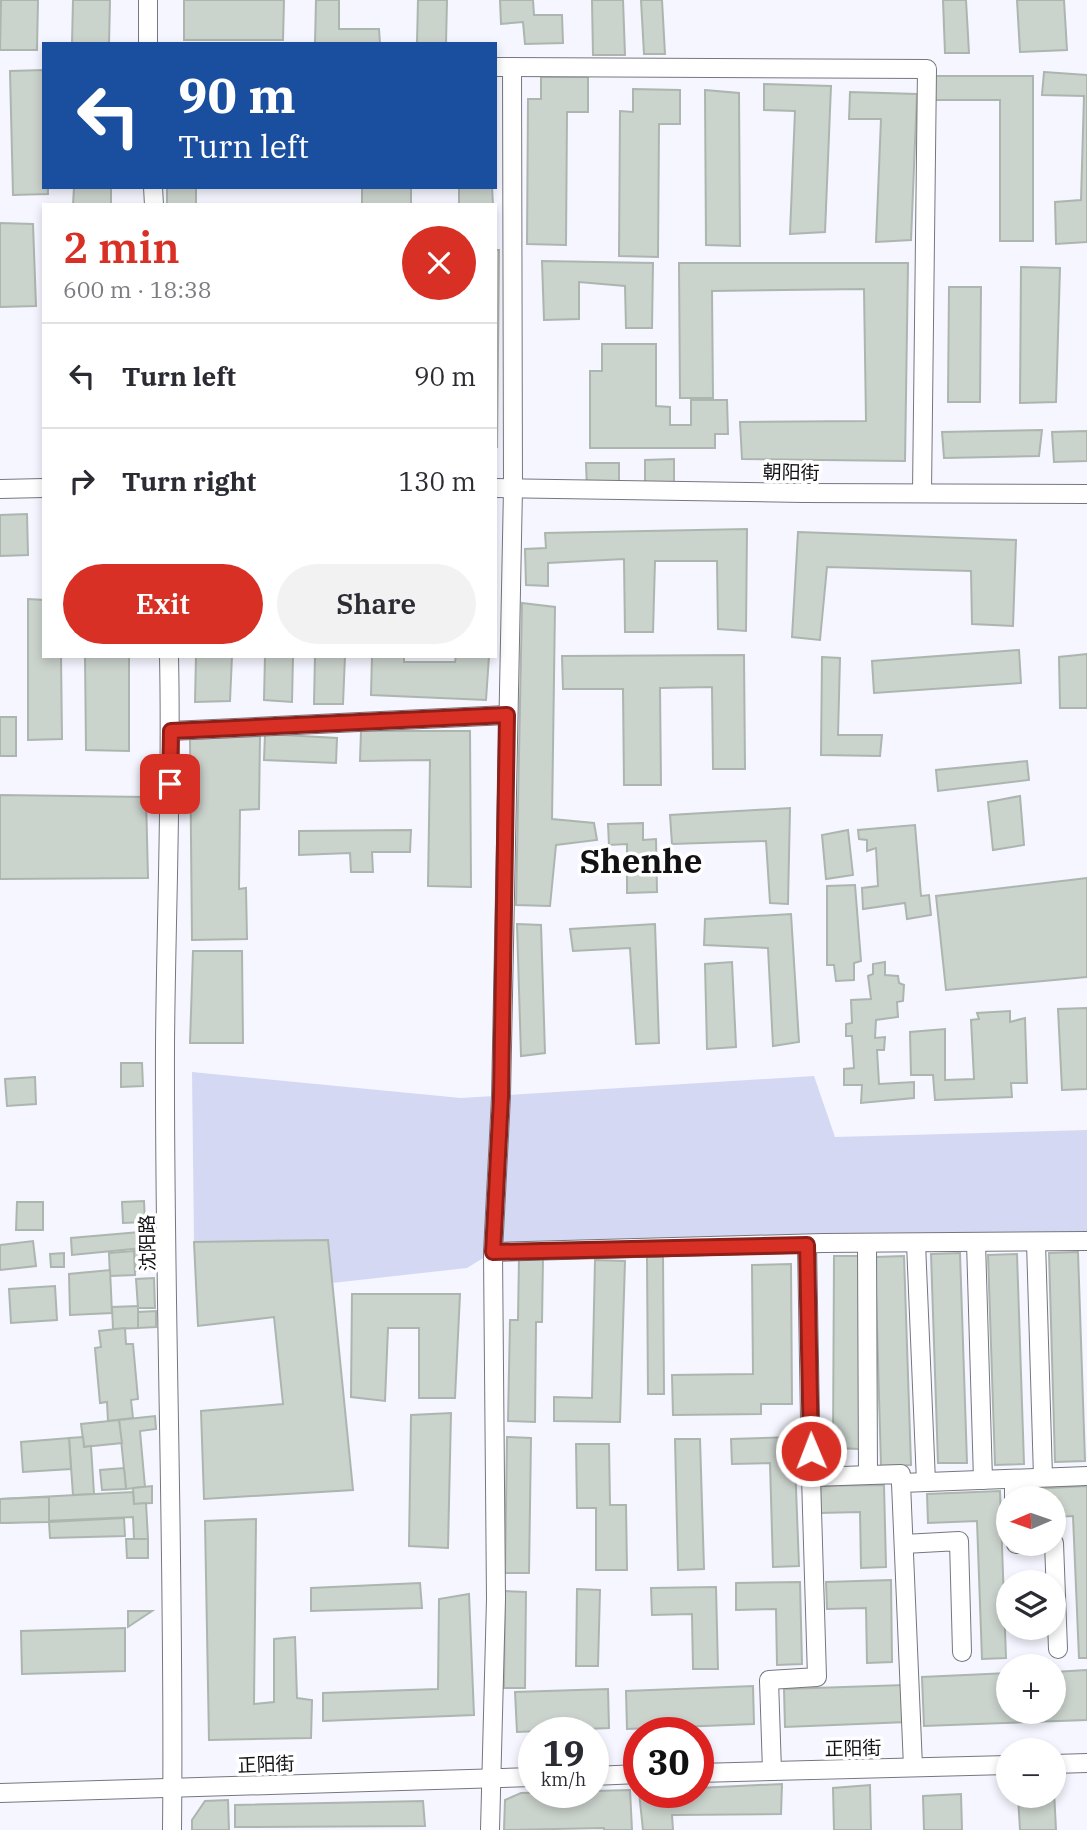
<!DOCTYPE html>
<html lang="en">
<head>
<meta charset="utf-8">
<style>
	body { margin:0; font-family:"IBM Plex Serif","Noto Sans SC",serif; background:#f2f2f3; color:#2b2b33; height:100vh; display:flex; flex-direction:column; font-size:26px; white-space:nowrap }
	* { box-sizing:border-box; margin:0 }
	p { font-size:23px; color:#7c7c81 }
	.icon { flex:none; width:38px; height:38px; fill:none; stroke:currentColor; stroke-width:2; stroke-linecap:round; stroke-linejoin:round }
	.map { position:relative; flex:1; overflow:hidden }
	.panel { position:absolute; left:42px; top:203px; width:455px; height:455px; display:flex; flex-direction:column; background:#fff; border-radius:0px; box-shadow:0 4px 10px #0003 }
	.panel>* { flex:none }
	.hud { position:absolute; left:42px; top:42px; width:455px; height:147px; border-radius:0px; box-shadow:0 4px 10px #0003; background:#1a4fa0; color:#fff; overflow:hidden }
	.needle { width:46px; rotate:268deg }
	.fabs { position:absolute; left:996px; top:1486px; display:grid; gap:14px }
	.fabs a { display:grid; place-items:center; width:70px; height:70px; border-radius:50%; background:#fff; box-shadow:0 4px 10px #0003; font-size:35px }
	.speed { position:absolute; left:518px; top:1717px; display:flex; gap:14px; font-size:35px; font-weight:700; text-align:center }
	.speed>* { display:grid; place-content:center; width:91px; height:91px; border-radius:50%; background:#fff; box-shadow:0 4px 10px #0003; line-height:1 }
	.speed small { font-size:18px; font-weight:400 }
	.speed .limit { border:10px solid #d22; background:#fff; color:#111 }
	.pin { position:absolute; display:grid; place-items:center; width:60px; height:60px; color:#fff; margin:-30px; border-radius:14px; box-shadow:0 4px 10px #0006 }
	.me { position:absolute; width:77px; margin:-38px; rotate:359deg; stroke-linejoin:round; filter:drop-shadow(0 0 5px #0008) }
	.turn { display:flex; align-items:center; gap:24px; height:147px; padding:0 21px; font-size:32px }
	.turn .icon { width:91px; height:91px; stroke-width:2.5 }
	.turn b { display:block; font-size:49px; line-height:60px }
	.round { display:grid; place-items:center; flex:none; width:74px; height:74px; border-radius:37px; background:#f2f2f3 }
	.summary { display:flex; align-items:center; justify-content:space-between; height:119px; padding:0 21px }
	h1 { font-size:42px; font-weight:600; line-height:52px; color:#d93025 }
	.action { display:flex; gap:14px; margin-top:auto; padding:14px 21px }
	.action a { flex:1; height:80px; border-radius:42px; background:#d93025; color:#fff; font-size:28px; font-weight:600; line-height:80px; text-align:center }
	.action a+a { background:#f2f2f3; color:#2b2b33 }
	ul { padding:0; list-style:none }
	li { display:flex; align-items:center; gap:21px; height:105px; padding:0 21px; border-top:2px solid #e1e1e2 }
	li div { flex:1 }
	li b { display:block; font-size:26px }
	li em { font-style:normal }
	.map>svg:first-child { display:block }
</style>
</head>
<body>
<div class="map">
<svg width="1087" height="1830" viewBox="0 0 1087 1830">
	<rect width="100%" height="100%" fill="#f5f6ff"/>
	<path fill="#d5d8f3" d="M192,1072L461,1098L814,1076L835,1137L1087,1130V1241L493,1252L467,1268L332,1283L194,1242Z"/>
	<g fill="#cbd3cd" stroke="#adb5af" stroke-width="2">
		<path d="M1,0H38L37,50H0Z"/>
		<path d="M73,0H110L109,44H72Z"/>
		<path d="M184,0H284L283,40H184Z"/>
		<path d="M316,0H339V29H379L380,44H315Z"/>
		<path d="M418,0H447L446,44H417Z"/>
		<path d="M500,0H533L534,15H562L563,43L525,44L523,22L501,24Z"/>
		<path d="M592,0H623L625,55H593Z"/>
		<path d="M641,0H662L665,54H644Z"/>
		<path d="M943,0H966L969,53H945Z"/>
		<path d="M1017,0H1064L1067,50L1020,52Z"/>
		<path d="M44,70V187H48V194L13,195L10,71Z"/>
		<path d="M1044,72L1087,75V242L1056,244L1055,202L1081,200L1084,96L1042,95Z"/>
		<path d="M923,76H1033V241H1000V100H923Z"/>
		<path d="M541,77H588V112H567L566,245L527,244L528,99H541Z"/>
		<path d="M764,84L831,86L825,232L790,234L795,111L764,110Z"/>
		<path d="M633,89L680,90V124H659L658,257L619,256L620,111L633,112Z"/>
		<path d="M705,90L739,93L740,246L706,245Z"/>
		<path d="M850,92L917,94L911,240L876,242L881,119H849Z"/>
		<path d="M74,187H111V205H73Z"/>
		<rect x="167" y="187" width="29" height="18"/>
		<rect x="362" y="187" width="49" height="18"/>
		<path d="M459,187H492L493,205H459Z"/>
		<path d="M0,223L33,224L36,306L0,307Z"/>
		<path d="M495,250H499L497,447H495Z"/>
		<path d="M542,261L653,263L652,328H626L625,286L579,282V319L544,320Z"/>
		<path d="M679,263H908L905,461L742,459L740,422L866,421L864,289L712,291L713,398H680Z"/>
		<path d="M1021,267L1060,268L1056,402L1020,403Z"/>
		<path d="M949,287H981L980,402H948Z"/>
		<path d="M602,344H656V406L670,407V425H691V400H727L728,434H715V448H590V371H602Z"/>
		<path d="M1042,430L1039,456L944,458L942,432Z"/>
		<path d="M1087,431V461L1054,462L1052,432Z"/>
		<path d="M674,459V484L645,487V460Z"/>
		<path d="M586,463H619V488L587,489Z"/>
		<path d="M27,514L28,555L0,556V515Z"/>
		<path d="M747,529L746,631L718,629L717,561H655L653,632H625L624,559L548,563V586L526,585L525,549L546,548L545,533Z"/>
		<path d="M798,532L1016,540L1013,626L972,624L971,571L827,567L820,640L792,637Z"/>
		<path d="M28,599L44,600V656H61L62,739L28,740Z"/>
		<path d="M522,603L555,607L552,819L594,823L597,840L556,845L550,906L516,905Z"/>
		<path d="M1019,650L1021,683L874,693L872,661Z"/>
		<path d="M1087,654V708H1060L1059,657Z"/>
		<path d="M744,655L745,769H713L712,687L660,688L661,785H624L623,689H563L562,656Z"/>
		<path d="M85,656H129V751L86,750Z"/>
		<path d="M196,656H232L230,701L195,702Z"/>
		<path d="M265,656H293L292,702L264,700Z"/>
		<path d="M315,656H345L343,704H314Z"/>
		<path d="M372,656H404V662H455L456,656H489L486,700L371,695Z"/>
		<path d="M822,657L840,658L838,735H882L880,756L821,755Z"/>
		<rect x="0" y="717" width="16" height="39"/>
		<path d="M361,731H470L471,887L428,886L430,760L360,761Z"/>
		<path d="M265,734L337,738L336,763L264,760Z"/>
		<path d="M260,736L259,809L240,810L239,889L246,888L247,939L192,940L190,739Z"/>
		<path d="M1027,761L1029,780L938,791L936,770Z"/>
		<path d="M0,795L146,797L148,878L0,879Z"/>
		<path d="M1020,796L1024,845L993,850L988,802Z"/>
		<path d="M790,808L788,904L770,903L766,841L672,844L670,815Z"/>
		<path d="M643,823V840L656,839L657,892L627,893V844L609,845L608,824Z"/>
		<path d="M915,825L921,896L929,895L931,915L907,919L905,903L863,909L862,888L878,886L876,848L867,851V840L859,839L858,830Z"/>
		<path d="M411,830L410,852H372L373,872H351L350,853L299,855V831Z"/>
		<path d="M848,830L853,875L826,879L822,835Z"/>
		<path d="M1087,878V977L946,990L936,896Z"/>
		<path d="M855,885L861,961L854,963V980L836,981L834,965H827V886Z"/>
		<path d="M791,914L799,1042L773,1046L768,948L704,945L705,919Z"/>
		<path d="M517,924L541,925L545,1053L521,1056Z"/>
		<path d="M655,924L659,1043L636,1044L630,948L573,951L570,929Z"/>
		<path d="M193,951H242L243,1043H190Z"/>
		<path d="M732,962L736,1047L707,1049L705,964Z"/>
		<path d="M885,962V975L898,976L899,983L904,985L903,1001L897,1002L898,1017L876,1020L875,1038L885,1037L884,1050H877L879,1084L914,1082V1098L861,1103L862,1085H844V1069L854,1068L852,1036H846V1024L852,1023L851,1000L871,999L868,976L873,974V964Z"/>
		<path d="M1087,1008V1089L1062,1090L1058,1009Z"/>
		<path d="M1010,1011V1022L1025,1018L1027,1083H1011L1012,1097L935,1100L933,1075H911L910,1032L945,1029V1080L974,1079L971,1020L979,1019L977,1013Z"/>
		<path d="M121,1063H142L143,1086L121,1087Z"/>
		<path d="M35,1077L36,1104L7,1106L5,1079Z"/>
		<path d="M144,1201L145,1222L123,1223L122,1202Z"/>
		<path d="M17,1202H43V1230H16Z"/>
		<path d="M151,1231L153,1247L72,1255L71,1238Z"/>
		<path d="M328,1240L353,1490L204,1499L201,1411L283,1404L274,1317L198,1326L194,1242Z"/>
		<path d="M33,1241L36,1266L0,1270V1245Z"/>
		<path d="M152,1250L153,1270L135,1271L134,1251Z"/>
		<path d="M134,1251L135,1275L110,1276L109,1253Z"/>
		<path d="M1078,1252L1085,1461L1055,1462L1049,1253Z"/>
		<path d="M64,1253V1267H51L50,1254Z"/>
		<path d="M960,1253L967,1463H938L931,1254Z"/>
		<path d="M1017,1254L1024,1464L995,1465L988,1255Z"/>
		<path d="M834,1256H860V1449L833,1448Z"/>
		<path d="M904,1256L911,1465L881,1466L875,1257Z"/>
		<path d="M519,1257H543L542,1322H536L535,1422L508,1421L510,1320H518Z"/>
		<path d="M647,1257H663L664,1394H648Z"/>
		<path d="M595,1260L625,1261L620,1422L554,1421V1397L592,1398Z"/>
		<path d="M791,1264L792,1404H761V1414L673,1415L672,1375L753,1374L752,1265Z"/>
		<path d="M110,1270L112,1313L70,1315L69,1274Z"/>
		<path d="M154,1278L155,1308H138L136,1279Z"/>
		<path d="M55,1286L57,1320L11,1323L9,1289Z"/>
		<path d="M352,1294H460L455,1398H419V1328H388L385,1401L351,1397Z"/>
		<path d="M138,1306V1328L113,1329L112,1307Z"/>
		<path d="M156,1311V1327L138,1328V1312Z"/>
		<path d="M125,1328L126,1344H133L138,1399L131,1400L133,1418L108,1421L107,1402L100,1403L95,1348L101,1347L99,1331Z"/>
		<path d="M451,1413L448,1548L409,1546L411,1415Z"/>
		<path d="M155,1416L156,1429L140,1431L145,1487L126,1489L119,1420Z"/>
		<path d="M119,1420L122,1443L84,1447L81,1424Z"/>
		<path d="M83,1437L84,1447L91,1446L94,1494L73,1495L69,1438Z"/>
		<path d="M507,1437L531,1438L529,1573H505Z"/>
		<path d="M794,1437L799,1566L773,1567L770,1463L732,1464L731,1439Z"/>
		<path d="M69,1438L71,1469L23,1472L21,1442Z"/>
		<path d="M675,1439H700L704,1569L678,1570Z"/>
		<path d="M576,1444H609L610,1505H626L627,1570H596V1508H577Z"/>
		<path d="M124,1468L126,1489L102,1490L100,1470Z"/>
		<path d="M884,1485L886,1567L861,1568L860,1512L820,1513L819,1486Z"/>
		<path d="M152,1486V1503L134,1504L133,1488Z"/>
		<path d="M1087,1486V1658H1079L1073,1516L1054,1517V1498H1032V1489Z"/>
		<path d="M1000,1491L1006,1658L982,1659L977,1521L928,1523L927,1494Z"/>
		<path d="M133,1492L134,1504L146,1503L148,1539H134L133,1517L0,1523V1499Z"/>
		<path d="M49,1497V1522L0,1523V1499Z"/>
		<path d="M124,1518L125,1536L50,1538L49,1522Z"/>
		<path d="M256,1519L254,1704L274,1702V1639L295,1637L297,1698L312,1700L311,1738L209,1740L205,1521Z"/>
		<path d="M126,1539H148V1558H127Z"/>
		<path d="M891,1580L892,1662L867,1663L866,1608L827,1609L826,1582Z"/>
		<path d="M800,1582L802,1664L777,1665L776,1609L736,1610V1583Z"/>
		<path d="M420,1583L422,1608L311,1611V1588Z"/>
		<path d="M716,1587L718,1669H693L692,1614L652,1615L651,1588Z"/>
		<path d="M577,1589L600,1590L598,1666H576Z"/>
		<path d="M505,1591L526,1592L525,1688H504Z"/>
		<path d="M469,1594L474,1715L323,1721V1693L438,1689L439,1599Z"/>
		<path d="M128,1611H152L128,1627Z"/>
		<path d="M125,1628V1671L22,1674L21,1631Z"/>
		<path d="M1087,1670V1720L924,1726L922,1677L1008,1673V1712H1054V1672Z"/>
		<path d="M905,1685L907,1722L785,1727L784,1689Z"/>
		<path d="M753,1686L754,1724L627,1729L626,1691Z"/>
		<path d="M608,1689L609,1728L517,1732L515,1692Z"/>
		<path d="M782,1784L781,1814L672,1815L673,1830H643L639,1792H698V1788Z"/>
		<path d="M870,1785L871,1830H834L833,1788Z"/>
		<path d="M630,1790L632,1830H604V1828L504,1830L505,1800L521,1793Z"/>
		<path d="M1054,1791L1056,1830H1020L1018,1796H1054Z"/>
		<path d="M961,1794L962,1830H924L923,1796Z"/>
		<path d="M228,1800L229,1830H192V1820L205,1801Z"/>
		<path d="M423,1801L425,1826L235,1827V1805Z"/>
	</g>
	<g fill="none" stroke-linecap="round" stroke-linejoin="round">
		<defs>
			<g id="minor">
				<path d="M148,44V0"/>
				<path d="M495,67L927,69L922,493"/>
				<path d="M153,187L154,205"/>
				<path d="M495,488L803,493L1087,494"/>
				<path d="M0,489L44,488"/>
				<path d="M169,656C172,786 166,916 165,1045C164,1307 175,1568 172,1830"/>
				<path d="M171,731L507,715"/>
				<path d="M976,1242L983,1480"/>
				<path d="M1036,1242L1043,1477"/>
				<path d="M867,1243L868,1475"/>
				<path d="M916,1243L926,1482"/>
				<path d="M807,1245L811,1477L901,1474V1483"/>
				<path d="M493,1252L823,1243L1087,1241"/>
				<path d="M1014,1479V1498"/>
				<path d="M1054,1543L1058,1649"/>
				<path d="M904,1544L959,1541L962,1652"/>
				<path d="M1016,1544H1034"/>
				<path d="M1054,1764L1087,1763"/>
				<path d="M913,1767L901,1483L1087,1476"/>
				<path d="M772,1771L769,1680L817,1677L811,1477"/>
				<path d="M698,1773L1008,1765"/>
				<path d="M593,1776L639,1774"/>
				<path d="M0,1793L534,1777"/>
				<path d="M490,1830L496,1599L493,1252L501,1097L513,488L512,67"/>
			</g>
		</defs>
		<use href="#minor" stroke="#76777e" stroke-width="20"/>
		<use href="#minor" stroke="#fff" stroke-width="18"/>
	</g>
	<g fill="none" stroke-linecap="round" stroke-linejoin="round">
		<defs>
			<path id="route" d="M170,784L171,731L507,715L501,1097L493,1252L807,1245L811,1451"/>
		</defs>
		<use href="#route" stroke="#8d1f18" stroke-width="18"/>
		<use href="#route" stroke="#d93025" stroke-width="12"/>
	</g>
	<g text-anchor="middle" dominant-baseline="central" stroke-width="7" stroke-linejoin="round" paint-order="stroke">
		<g font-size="19" fill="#121215" stroke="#fff">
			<text transform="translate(791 472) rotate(1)">朝阳街</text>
			<text transform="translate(147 1243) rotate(-91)">沈阳路</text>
			<text transform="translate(853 1748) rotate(-1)">正阳街</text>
			<text transform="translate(266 1764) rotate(-2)">正阳街</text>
		</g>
		<g font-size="33" font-weight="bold" fill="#121215" stroke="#fff">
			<text x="641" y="860">Shenhe</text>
		</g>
	</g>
</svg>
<div class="fabs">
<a><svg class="needle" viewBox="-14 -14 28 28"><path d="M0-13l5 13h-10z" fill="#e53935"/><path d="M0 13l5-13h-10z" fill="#7c7c81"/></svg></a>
<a><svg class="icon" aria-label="layers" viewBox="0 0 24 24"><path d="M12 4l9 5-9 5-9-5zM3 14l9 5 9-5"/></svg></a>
<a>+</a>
<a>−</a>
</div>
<div class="speed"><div>19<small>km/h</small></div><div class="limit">30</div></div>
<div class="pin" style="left:170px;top:784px;background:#d93025"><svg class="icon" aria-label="arrive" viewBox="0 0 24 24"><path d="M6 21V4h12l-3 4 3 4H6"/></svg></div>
<svg class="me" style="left:811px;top:1451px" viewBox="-20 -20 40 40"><circle r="17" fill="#d93025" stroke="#fff" stroke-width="3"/><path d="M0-11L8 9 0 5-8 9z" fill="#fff"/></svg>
<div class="hud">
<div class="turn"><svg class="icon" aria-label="left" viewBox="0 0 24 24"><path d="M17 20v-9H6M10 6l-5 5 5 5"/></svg><div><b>90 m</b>Turn left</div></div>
</div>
<section class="panel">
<div class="summary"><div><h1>2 min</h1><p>600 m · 18:38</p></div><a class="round" style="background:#d93025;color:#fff"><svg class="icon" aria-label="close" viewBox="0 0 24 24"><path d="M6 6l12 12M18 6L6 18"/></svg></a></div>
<ul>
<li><svg class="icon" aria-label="left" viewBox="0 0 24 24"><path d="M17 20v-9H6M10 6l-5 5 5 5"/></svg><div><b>Turn left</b></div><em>90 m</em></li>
<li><svg class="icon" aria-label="right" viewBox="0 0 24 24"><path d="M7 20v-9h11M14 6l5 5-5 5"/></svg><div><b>Turn right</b></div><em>130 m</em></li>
</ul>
<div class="action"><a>Exit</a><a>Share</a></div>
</section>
</div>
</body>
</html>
